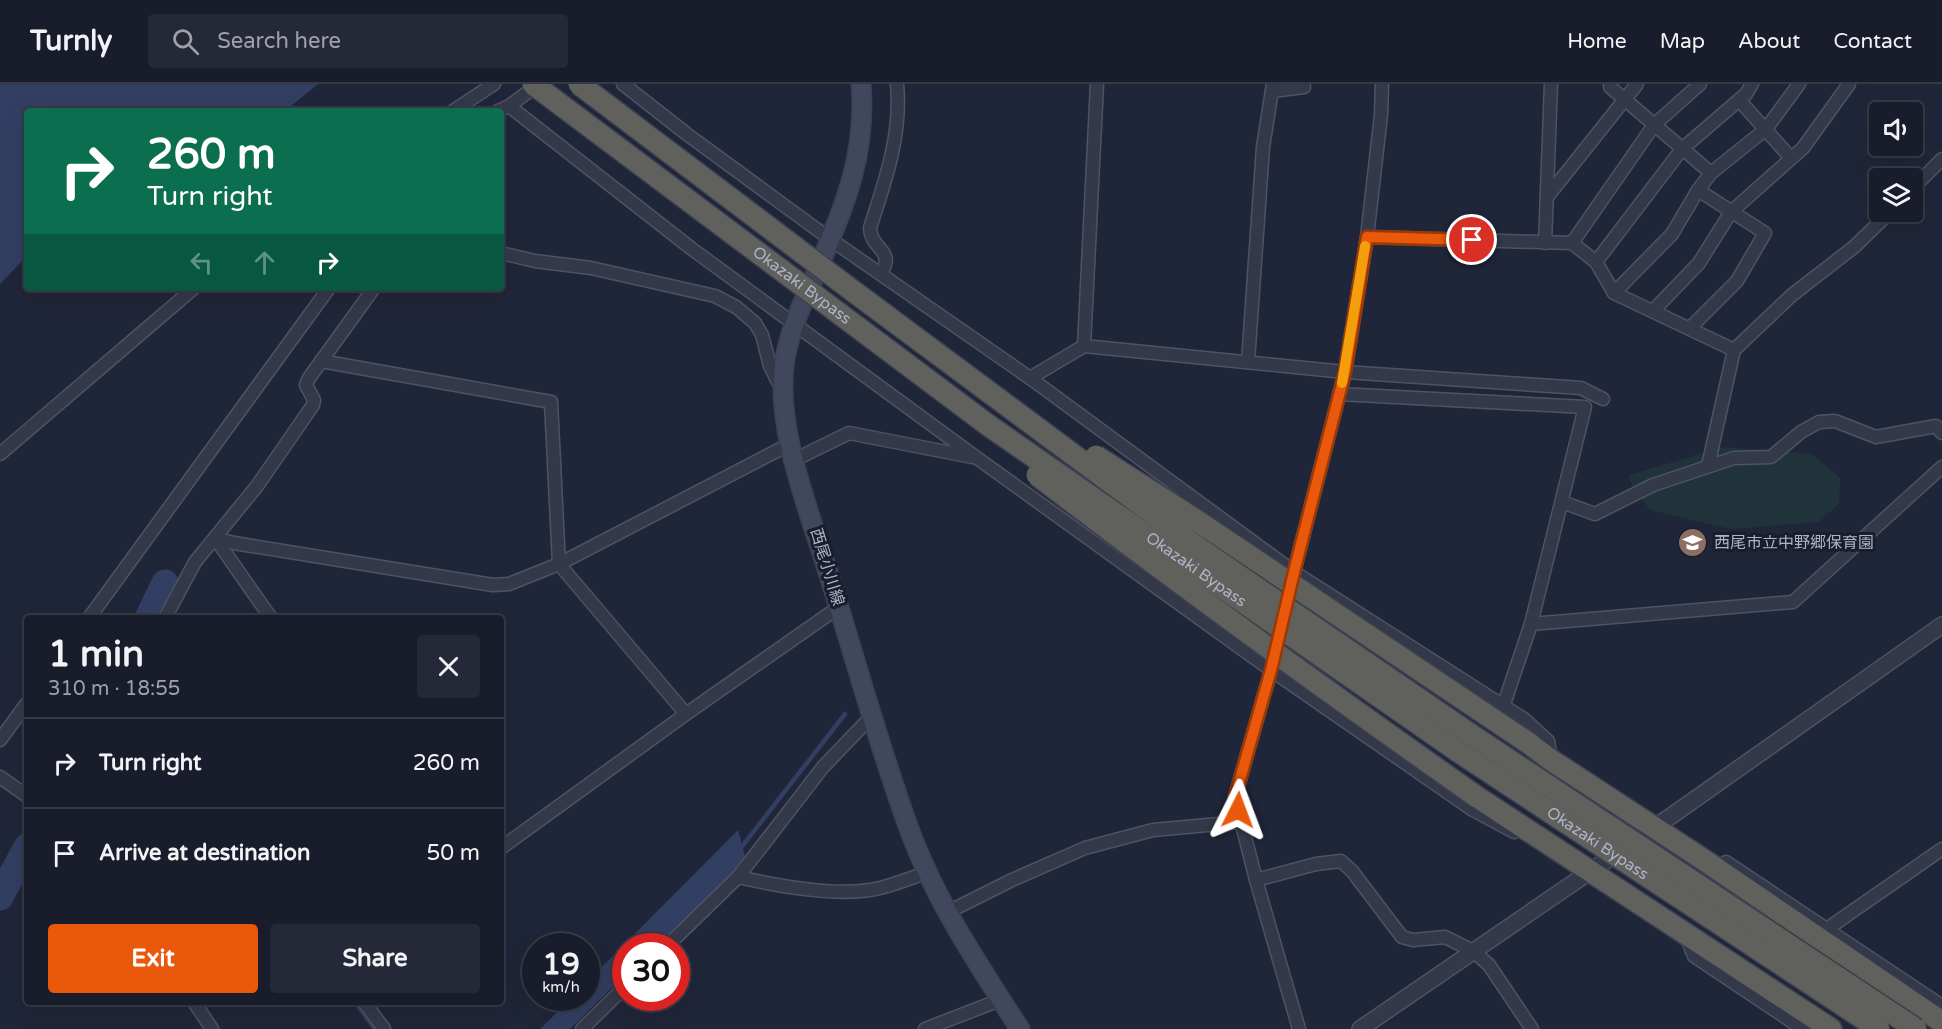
<!DOCTYPE html>
<html lang="en">
<head>
<meta charset="utf-8">
<style>
	body { margin:0; font-family:"Varela Round","Noto Sans JP",sans-serif; background:#252937; color:#f1f3f6; height:100vh; display:flex; flex-direction:column; font-size:22px; white-space:nowrap }
	* { box-sizing:border-box; margin:0 }
	p { font-size:20px; color:#9fa1a9 }
	.icon { flex:none; width:33px; height:33px; fill:none; stroke:currentColor; stroke-width:2; stroke-linecap:round; stroke-linejoin:round }
	.map { position:relative; flex:1; overflow:hidden }
	.sheet { position:absolute; left:24px; top:531px; width:480px; height:390px; display:flex; flex-direction:column; background:#181c2b; border-radius:6px; box-shadow:0 6px 24px #0002,0 0 0 2px #363a47 }
	.sheet>* { flex:none }
	.banner { position:absolute; left:24px; top:24px; width:480px; height:183px; border-radius:6px; box-shadow:0 6px 24px #0002,0 0 0 2px #363a47; background:#0b6e4f; color:#fff; overflow:hidden }
	.tools { position:absolute; left:1869px; top:18px; display:grid; gap:12px }
	.tools a { display:grid; place-items:center; width:54px; height:54px; border-radius:6px; background:#181c2b; box-shadow:0 6px 24px #0002,0 0 0 2px #363a47; font-size:30px }
	.speed { position:absolute; left:522px; top:849px; display:flex; gap:12px; font-size:30px; font-weight:700; text-align:center }
	.speed>* { display:grid; place-content:center; width:78px; height:78px; border-radius:50%; background:#181c2b; box-shadow:0 6px 24px #0002,0 0 0 2px #363a47; line-height:1 }
	.speed small { font-size:15px; font-weight:400 }
	.speed .limit { border:9px solid #d22; background:#fff; color:#111 }
	.pin { position:absolute; display:grid; place-items:center; width:51px; height:51px; color:#fff; margin:-26px; border:3px solid #fff; border-radius:50%; box-shadow:0 2px 6px #0007 }
	.me { position:absolute; width:66px; margin:-33px; rotate:3deg; stroke-linejoin:round; filter:drop-shadow(0 0 4px #0008) }
	.turn { display:flex; align-items:center; gap:21px; height:126px; padding:0 24px; font-size:27px }
	.turn .icon { width:78px; height:78px; stroke-width:2.5 }
	.turn b { display:block; font-size:42px; line-height:51px }
	.lanes { display:flex; align-items:center; height:57px; padding:0 24px; background:#0003; justify-content:center; gap:30px; direction:ltr }
	.lanes .off { opacity:.35 }
	.round { display:grid; place-items:center; flex:none; width:63px; height:63px; border-radius:6px; background:#252937 }
	.overview { display:flex; align-items:center; justify-content:space-between; height:102px; padding:0 24px }
	h1 { font-size:36px; font-weight:700; line-height:45px }
	.primary-button { display:flex; gap:12px; margin-top:auto; padding:12px 24px }
	.primary-button a { flex:1; height:69px; border-radius:6px; background:#ea580c; color:#fff; font-size:24px; font-weight:700; line-height:69px; text-align:center }
	.primary-button a+a { background:#252937; color:#f1f3f6 }
	ul { padding:0; list-style:none }
	li { display:flex; align-items:center; gap:18px; height:90px; padding:0 24px; border-top:2px solid #363a47 }
	li div { flex:1 }
	li b { display:block; font-size:22px }
	li em { font-style:normal }
	header { display:flex; align-items:center; gap:36px; box-sizing:border-box; height:84px; padding:0 30px; background:#181c2b; border-bottom:2px solid #363a47 }
	header strong { font-size:28px }
	nav { display:flex; gap:33px; margin-inline-start:auto; font-size:21px }
	.search { width:420px; height:54px; background:#252937; display:flex; align-items:center; gap:15px; box-sizing:border-box; padding:0 21px; border-radius:6px; color:#9fa1a9; font-size:22px }
	.map>svg:first-child { display:block }
</style>
</head>
<body>
<header>
<strong>Turnly</strong>
<div class="search"><svg class="icon" aria-label="search" viewBox="0 0 24 24"><circle cx="10" cy="10" r="6"/><path d="M15 15l6 6"/></svg>Search here</div>
<nav><a>Home</a><a>Map</a><a>About</a><a>Contact</a></nav>
</header>
<div class="map">
<svg width="1942" height="945" viewBox="0 0 1942 945">
	<rect width="100%" height="100%" fill="#202639"/>
	<path fill="#21333a" d="M1724,363L1812,370L1840,394L1839,420L1818,438L1731,445L1650,426L1632,402L1629,391Z"/>
	<g fill="#323f62">
		<path d="M0,0H318L285,27H27V172L0,200Z"/>
		<path d="M738,746L746,776L656,862H626L625,891L570,945H540L572,914H586L587,898Z"/>
	</g>
	<g fill="none" stroke-linecap="round" stroke-linejoin="round">
		<g stroke="#323f62" stroke-width="4.5">
			<path d="M740,765L845,630"/>
			<path d="M355,918L375,945"/>
		</g>
		<g stroke="#323f62" stroke-width="27">
			<path d="M148,534L165,499"/>
			<path d="M0,813L27,763"/>
		</g>
		<defs>
			<g id="minor">
				<path d="M623,0L688,51L830,155L1030,294L1294,488L1524,635L1548,657L1551,675"/>
				<path d="M1610,0V3L1711,89L1698,106L1672,150L1614,209"/>
				<path d="M1272,7L1304,3"/>
				<path d="M1739,16L1791,74"/>
				<path d="M509,22L692,165L977,374L1271,586L1473,726L1514,748"/>
				<path d="M453,27L494,0"/>
				<path d="M498,27L509,22L539,0"/>
				<path d="M1711,89L1766,45L1799,0"/>
				<path d="M1912,105L1942,75"/>
				<path d="M1547,113L1637,0"/>
				<path d="M1367,153L1572,159L1596,178L1614,209L1734,266L1708,382"/>
				<path d="M1545,159L1551,0"/>
				<path d="M1572,159L1654,41L1700,0"/>
				<path d="M501,169L535,177L591,184L715,212L736,223L755,239L762,251L770,282L781,304"/>
				<path d="M1596,178L1682,65L1746,10L1752,0"/>
				<path d="M881,189C896,166 871,166 870,144C885,97 902,51 897,0"/>
				<path d="M1653,227L1699,179L1731,128L1803,64L1849,0"/>
				<path d="M1690,244L1737,197L1765,149L1698,106"/>
				<path d="M1084,262L1097,0"/>
				<path d="M1734,266L1792,211L1854,163L1890,128"/>
				<path d="M321,277L551,318L559,480L686,630"/>
				<path d="M1248,278L1263,63L1273,0"/>
				<path d="M1030,294L1084,262L1345,288L1581,304L1603,315"/>
				<path d="M1339,310L1585,323L1531,540L1504,620"/>
				<path d="M0,370L194,204"/>
				<path d="M794,376L849,349L972,373"/>
				<path d="M1562,418L1595,430L1653,401L1734,374L1771,373L1801,348L1819,338L1835,337L1876,353L1936,342L1942,349"/>
				<path d="M215,454L234,459L493,501L509,500L559,480L790,360"/>
				<path d="M215,454L271,534"/>
				<path d="M89,534L329,204"/>
				<path d="M165,534L195,478L257,402L313,321L314,316L306,301L309,294L374,204"/>
				<path d="M1531,540L1793,518L1942,383"/>
				<path d="M0,656L27,619"/>
				<path d="M0,693L27,712"/>
				<path d="M501,764L686,630L839,523"/>
				<path d="M1726,778L1942,922"/>
				<path d="M738,793C778,802 840,814 880,804C897,800 913,793 929,788"/>
				<path d="M1256,796L1316,780L1341,777L1352,787L1402,853L1413,856L1445,853L1473,867L1489,881L1532,945"/>
				<path d="M948,828L1012,796L1085,764L1153,746L1241,738"/>
				<path d="M1827,845L1942,765"/>
				<path d="M1685,850L1694,872L1803,945"/>
				<path d="M667,862L738,793L823,683L872,632"/>
				<path d="M194,918L212,945"/>
				<path d="M364,918L384,945"/>
				<path d="M582,945L626,902"/>
				<path d="M925,945L1000,916"/>
				<path d="M1299,945L1256,796L1235,713L1271,586L1294,488L1345,288L1367,153L1381,31L1382,0"/>
			</g>
			<path id="tertiary" d="M1360,945L1674,730L1942,541"/>
			<path id="secondary" d="M861,0C867,75 842,127 814,194C802,220 790,246 785,275C774,342 809,426 829,491C855,574 878,659 908,742C934,814 978,881 1020,945"/>
			<g id="trunk">
				<path d="M1530,660L1551,676L1701,774L1942,938"/>
				<path d="M1477,713L1831,945"/>
			</g>
		</defs>
		<use href="#minor" stroke="#4e5364" stroke-width="15"/>
		<use href="#tertiary" stroke="#4e5364" stroke-width="18"/>
		<use href="#secondary" stroke="#3d4253" stroke-width="21"/>
		<use href="#trunk" stroke="#3b4051" stroke-width="24"/>
		<use href="#minor" stroke="#333949" stroke-width="12"/>
		<use href="#tertiary" stroke="#333949" stroke-width="15"/>
		<use href="#secondary" stroke="#41475d" stroke-width="18"/>
		<use href="#trunk" stroke="#60605d" stroke-width="21"/>
		<defs>
			<g id="trunk-bridge">
				<path id="s1" d="M533,0L988,341L1459,668L1879,945"/>
				<path d="M579,0L853,207L1196,462L1473,652L1916,945"/>
				<path d="M1096,372L1196,436L1530,660"/>
				<path d="M1037,391C1181,502 1328,608 1477,713"/>
			</g>
		</defs>
		<use href="#trunk-bridge" stroke="#3b4051" stroke-width="24" stroke-linecap="butt"/>
		<use href="#trunk-bridge" stroke="#60605d" stroke-width="21"/>
	</g>
	<g fill="none" stroke-linecap="round" stroke-linejoin="round">
		<defs>
			<path id="route" d="M1238,726L1235,713L1271,586L1294,488L1345,288L1367,153L1472,156"/>
		</defs>
		<use href="#route" stroke="#983908" stroke-width="15"/>
		<use href="#route" stroke="#ea580c" stroke-width="10"/>
		<path stroke="#f59e0b" stroke-width="10" d="M1342,299L1365,162"/>
	</g>
	<defs>
		<symbol id="school-disc" viewBox="-11 -11 22 22"><circle r="9.5" fill="#8d6e63" stroke="#191e2e"/><path d="M0-5L7-2L0 1L-7-2ZM-4 1L0 2.5L4 1V4Q0 6-4 4Z" fill="#fff"/></symbol>
	</defs>
	<g fill-rule="evenodd">
		<use href="#school-disc" x="1676" y="442" width="33" height="33"/>
	</g>
	<g text-anchor="middle" dominant-baseline="central" stroke-width="6" stroke-linejoin="round" paint-order="stroke">
		<g font-size="16" fill="#aeb3c6" stroke="#191e2e">
			<text stroke="none"><textPath href="#s1" startOffset="336">Okazaki Bypass</textPath></text>
			<text transform="translate(827 483) rotate(73)">西尾小川線</text>
			<text stroke="none"><textPath href="#s1" startOffset="822">Okazaki Bypass</textPath></text>
			<text stroke="none"><textPath href="#s1" startOffset="1308">Okazaki Bypass</textPath></text>
		</g>
		<g font-size="16" fill="#aeb3c6" stroke="#191e2e" text-anchor="start">
			<text x="1714" y="459">西尾市立中野郷保育園</text>
		</g>
	</g>
</svg>
<div class="tools">
<a><svg class="icon" aria-label="sound" viewBox="0 0 24 24"><path d="M4 9h4l5-4v14l-5-4H4zM17 9q2 3 0 6"/></svg></a>
<a><svg class="icon" aria-label="layers" viewBox="0 0 24 24"><path d="M12 4l9 5-9 5-9-5zM3 14l9 5 9-5"/></svg></a>
</div>
<div class="speed"><div>19<small>km/h</small></div><div class="limit">30</div></div>
<div class="pin" style="left:1472px;top:156px;background:#d93025"><svg class="icon" aria-label="arrive" viewBox="0 0 24 24"><path d="M6 21V4h12l-3 4 3 4H6"/></svg></div>
<svg class="me" style="left:1238px;top:726px" viewBox="-20 -20 40 40"><path d="M0-17L14 15 0 8-14 15z" fill="#ea580c" stroke="#fff" stroke-width="4"/></svg>
<div class="banner">
<div class="turn"><svg class="icon" aria-label="right" viewBox="0 0 24 24"><path d="M7 20v-9h11M14 6l5 5-5 5"/></svg><div><b>260 m</b>Turn right</div></div>
<div class="lanes"><svg class="icon off" aria-label="left" viewBox="0 0 24 24"><path d="M17 20v-9H6M10 6l-5 5 5 5"/></svg><svg class="icon off" aria-label="ahead" viewBox="0 0 24 24"><path d="M12 20V5M6 11l6-6 6 6"/></svg><svg class="icon" aria-label="right" viewBox="0 0 24 24"><path d="M7 20v-9h11M14 6l5 5-5 5"/></svg></div>
</div>
<section class="sheet">
<div class="overview"><div><h1>1 min</h1><p>310 m · 18:55</p></div><a class="round"><svg class="icon" aria-label="close" viewBox="0 0 24 24"><path d="M6 6l12 12M18 6L6 18"/></svg></a></div>
<ul>
<li><svg class="icon" aria-label="right" viewBox="0 0 24 24"><path d="M7 20v-9h11M14 6l5 5-5 5"/></svg><div><b>Turn right</b></div><em>260 m</em></li>
<li><svg class="icon" aria-label="arrive" viewBox="0 0 24 24"><path d="M6 21V4h12l-3 4 3 4H6"/></svg><div><b>Arrive at destination</b></div><em>50 m</em></li>
</ul>
<div class="primary-button"><a>Exit</a><a>Share</a></div>
</section>
</div>
</body>
</html>
